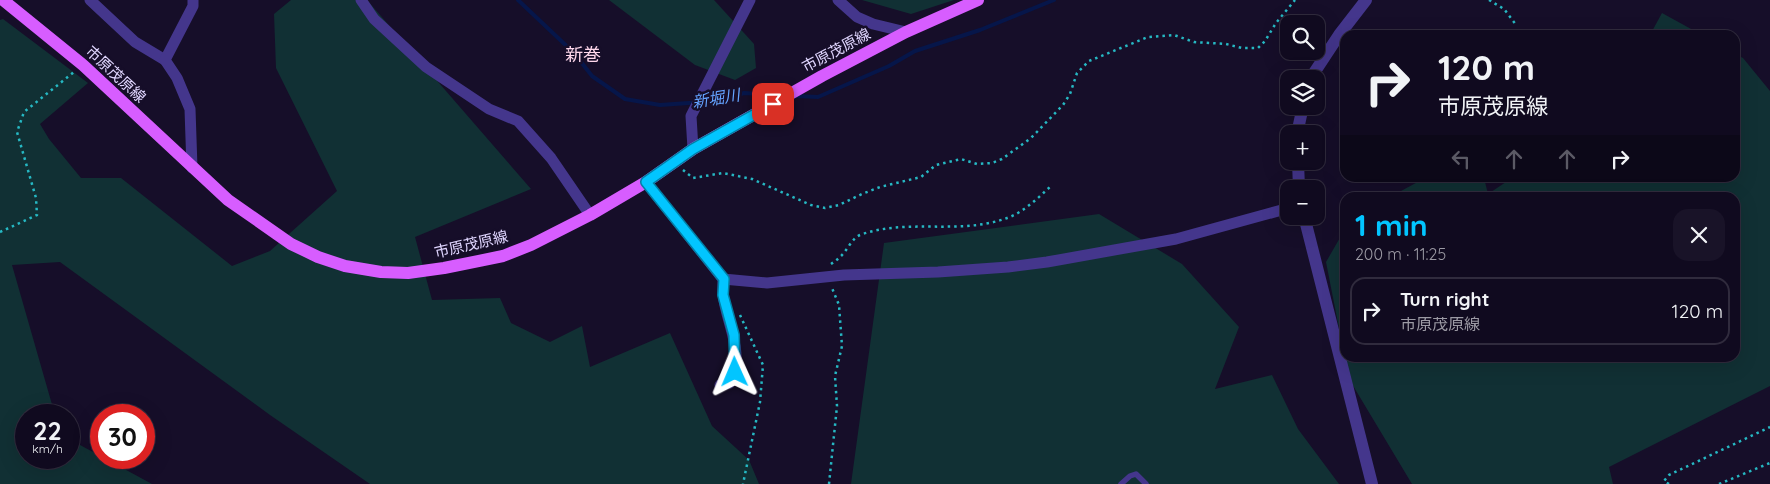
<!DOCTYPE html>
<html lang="en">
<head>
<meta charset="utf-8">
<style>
	body { margin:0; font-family:Quicksand,"Noto Sans JP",sans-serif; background:#191328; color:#f1f3f6; height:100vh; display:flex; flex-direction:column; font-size:19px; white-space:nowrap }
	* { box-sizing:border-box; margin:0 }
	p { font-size:16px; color:#9c9aa4 }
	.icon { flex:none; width:28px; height:28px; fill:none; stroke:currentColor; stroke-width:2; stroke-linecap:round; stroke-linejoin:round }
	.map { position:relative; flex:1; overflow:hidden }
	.sheet { position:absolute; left:1340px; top:192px; width:400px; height:170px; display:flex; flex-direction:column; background:#100a1f; border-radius:15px; box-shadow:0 5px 20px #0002,0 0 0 1px #302b3d }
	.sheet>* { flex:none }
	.hud { position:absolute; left:1340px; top:30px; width:400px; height:152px; border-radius:15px; box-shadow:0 5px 20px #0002,0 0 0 1px #302b3d; background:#100a1f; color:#f1f3f6; overflow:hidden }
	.buttons { position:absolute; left:1280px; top:15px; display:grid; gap:10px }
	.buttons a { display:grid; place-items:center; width:45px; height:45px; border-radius:10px; background:#100a1f; box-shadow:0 5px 20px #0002,0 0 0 1px #302b3d; font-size:25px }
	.speed { position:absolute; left:15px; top:404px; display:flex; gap:10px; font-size:25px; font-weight:700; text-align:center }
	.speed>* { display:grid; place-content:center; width:65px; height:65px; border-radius:50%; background:#100a1f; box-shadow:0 5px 20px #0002,0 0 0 1px #302b3d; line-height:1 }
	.speed small { font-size:12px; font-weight:400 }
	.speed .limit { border:8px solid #d22; background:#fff; color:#111 }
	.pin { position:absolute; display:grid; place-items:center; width:42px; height:42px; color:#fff; margin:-21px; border-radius:10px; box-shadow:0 2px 8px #0006 }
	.me { position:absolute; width:55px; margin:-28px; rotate:359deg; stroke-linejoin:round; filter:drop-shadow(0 0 4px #0008) }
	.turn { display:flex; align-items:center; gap:18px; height:105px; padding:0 15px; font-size:22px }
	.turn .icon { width:65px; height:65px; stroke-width:2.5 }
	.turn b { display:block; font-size:35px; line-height:42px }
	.lanes { display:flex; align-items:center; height:48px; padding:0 15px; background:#0003; justify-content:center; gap:25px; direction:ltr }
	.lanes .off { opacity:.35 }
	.round { display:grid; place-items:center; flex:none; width:52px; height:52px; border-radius:15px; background:#191328 }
	.headline { display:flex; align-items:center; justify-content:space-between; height:85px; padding:0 15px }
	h1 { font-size:30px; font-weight:700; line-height:38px; color:#02c5ff }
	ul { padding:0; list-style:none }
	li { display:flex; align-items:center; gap:15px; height:68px; margin:0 10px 8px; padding:0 5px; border:2px solid #302b3d; border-radius:15px }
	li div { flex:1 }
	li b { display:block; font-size:19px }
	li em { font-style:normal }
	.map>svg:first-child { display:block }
</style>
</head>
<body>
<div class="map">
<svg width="1770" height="484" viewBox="0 0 1770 484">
	<rect width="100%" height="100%" fill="#160e29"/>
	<g fill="#113034">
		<path d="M291,0H367L531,189L415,237L432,300L500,298L511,323L550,342L582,326L590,367L670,333L712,426L749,460L759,484H370L270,415L60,262L12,265L55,415H26V458H69V439L152,484H0V20L3,19L88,83L40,124L49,139L81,178H121L232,266L270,251L337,191L276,68L274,14Z"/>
		<path d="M609,0H714L754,44L756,68L735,80L695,65Z"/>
		<path d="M862,0H954L911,14Z"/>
		<path d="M1662,13L1702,35H1650Z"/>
		<path d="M1735,54L1743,58L1770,91V386L1609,467L1613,484H1412L1349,379L1326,262L1345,229V358H1735V198L1390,197L1425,178H1484L1488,194L1512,178H1735Z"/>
		<path d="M1099,214L1182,264L1239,327L1215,389L1272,375L1298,429L1339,484H851L884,243Z"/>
	</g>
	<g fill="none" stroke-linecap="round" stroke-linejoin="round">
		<g stroke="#06164a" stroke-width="4">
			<path d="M518,0L574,53L592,76L625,99L660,105L717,101L744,93L779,95"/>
			<path d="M796,96L818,97L889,66L915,51L980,30L1054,0"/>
		</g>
		<g stroke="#26b8c3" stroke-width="2.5" stroke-dasharray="2.5 4" stroke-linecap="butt">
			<path d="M1489,0L1504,9L1517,26"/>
			<path d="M683,170L693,178L723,173L752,179L811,205L825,208L839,205L862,194L880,187L921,177L936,165L961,159L977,164L992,163L1002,159L1031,138L1063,105L1070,94L1077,73L1089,61L1148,37L1174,35L1194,42L1226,44L1242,48H1258L1265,41L1276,23L1295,0"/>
			<path d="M0,232L37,215L36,198L17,132L24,112L74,72"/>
			<path d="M831,264C834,262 837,260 840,257C847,251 852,238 860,235C909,217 963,237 1012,216C1027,209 1039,197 1051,186"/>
			<path d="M740,315L763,365L760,402L743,484"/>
			<path d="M829,484L837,406L835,376L842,346L839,305L832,288"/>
			<path d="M1669,484L1664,481L1669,475L1770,427"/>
			<path d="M1719,484L1770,463"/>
		</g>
		<path stroke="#44368c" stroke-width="5.5" d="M1121,484L1130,476L1136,474L1146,484"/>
		<g stroke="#44368c" stroke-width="11">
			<path d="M90,0L135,42L165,60"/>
			<path d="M361,0L374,19L426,67L489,109L518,121L551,158L590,215"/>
			<path d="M838,0L857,17L873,24L906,32"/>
			<path d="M693,149L691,116L750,0"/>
			<path d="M192,168L190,109L177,78L165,60L193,6V0"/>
			<path d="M646,182L723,279C723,284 723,289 723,294C726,324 746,353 730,383L720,385"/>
			<path d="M723,279L767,283L844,275L938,272L1008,267L1047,262L1176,239L1289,208"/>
		</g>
		<g stroke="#44368c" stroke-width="12">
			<path d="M1310,79L1339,35L1366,0"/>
			<path d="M1297,134L1303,106"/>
			<path d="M1298,161L1299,189"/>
			<path d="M1304,216L1372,484"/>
		</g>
		<path stroke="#d75dff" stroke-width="12" d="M3,0L83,65L228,200L291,244L318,257L345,266L381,272L408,273L444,268L503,256L531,245L590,215L646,182L693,149L822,76L906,32L978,0"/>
	</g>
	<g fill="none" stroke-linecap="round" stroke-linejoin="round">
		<defs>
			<path id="route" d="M735,372L734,335L723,295L724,279L646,182L693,149L773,104"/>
		</defs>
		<use href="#route" stroke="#0180a6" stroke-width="12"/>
		<use href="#route" stroke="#02c5ff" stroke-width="9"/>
	</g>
	<g text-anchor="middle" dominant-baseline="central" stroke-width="5" stroke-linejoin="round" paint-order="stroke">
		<g font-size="15" fill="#e0d6ff" stroke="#160e29">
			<text transform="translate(836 50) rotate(-28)">市原茂原線</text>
			<text transform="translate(116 74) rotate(43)">市原茂原線</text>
			<text transform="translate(471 244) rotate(-13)">市原茂原線</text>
		</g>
		<g font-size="16" font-style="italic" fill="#64a3ff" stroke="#160e29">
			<text transform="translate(716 98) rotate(-9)">新堀川</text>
		</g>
		<g font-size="18" fill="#ffd8ec" stroke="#160e29">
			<text x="583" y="54">新巻</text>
		</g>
	</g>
</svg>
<div class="buttons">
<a><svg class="icon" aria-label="search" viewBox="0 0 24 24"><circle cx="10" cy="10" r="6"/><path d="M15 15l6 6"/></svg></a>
<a><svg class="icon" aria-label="layers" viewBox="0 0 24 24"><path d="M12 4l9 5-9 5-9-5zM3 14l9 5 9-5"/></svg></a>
<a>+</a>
<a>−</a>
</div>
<div class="speed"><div>22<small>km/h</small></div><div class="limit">30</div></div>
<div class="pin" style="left:773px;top:104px;background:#d93025"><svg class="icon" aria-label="arrive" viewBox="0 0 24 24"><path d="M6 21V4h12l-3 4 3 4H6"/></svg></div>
<svg class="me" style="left:735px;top:372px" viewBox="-20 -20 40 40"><path d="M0-17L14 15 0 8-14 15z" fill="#02c5ff" stroke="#fff" stroke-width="4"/></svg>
<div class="hud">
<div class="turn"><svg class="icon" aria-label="right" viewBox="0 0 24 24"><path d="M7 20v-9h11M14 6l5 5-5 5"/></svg><div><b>120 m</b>市原茂原線</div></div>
<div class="lanes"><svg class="icon off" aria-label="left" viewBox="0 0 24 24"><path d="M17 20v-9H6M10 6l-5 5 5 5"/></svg><svg class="icon off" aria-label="ahead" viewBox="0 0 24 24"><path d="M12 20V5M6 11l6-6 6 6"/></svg><svg class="icon off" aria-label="ahead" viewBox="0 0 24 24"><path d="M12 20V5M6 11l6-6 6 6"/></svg><svg class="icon" aria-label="right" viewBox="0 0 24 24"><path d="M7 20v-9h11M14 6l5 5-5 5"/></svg></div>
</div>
<section class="sheet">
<div class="headline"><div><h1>1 min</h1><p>200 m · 11:25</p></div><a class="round"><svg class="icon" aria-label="close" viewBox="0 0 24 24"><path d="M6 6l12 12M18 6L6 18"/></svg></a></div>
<ul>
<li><svg class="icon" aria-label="right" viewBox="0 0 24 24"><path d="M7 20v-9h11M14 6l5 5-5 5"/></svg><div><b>Turn right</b><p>市原茂原線</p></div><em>120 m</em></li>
</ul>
</section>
</div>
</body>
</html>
